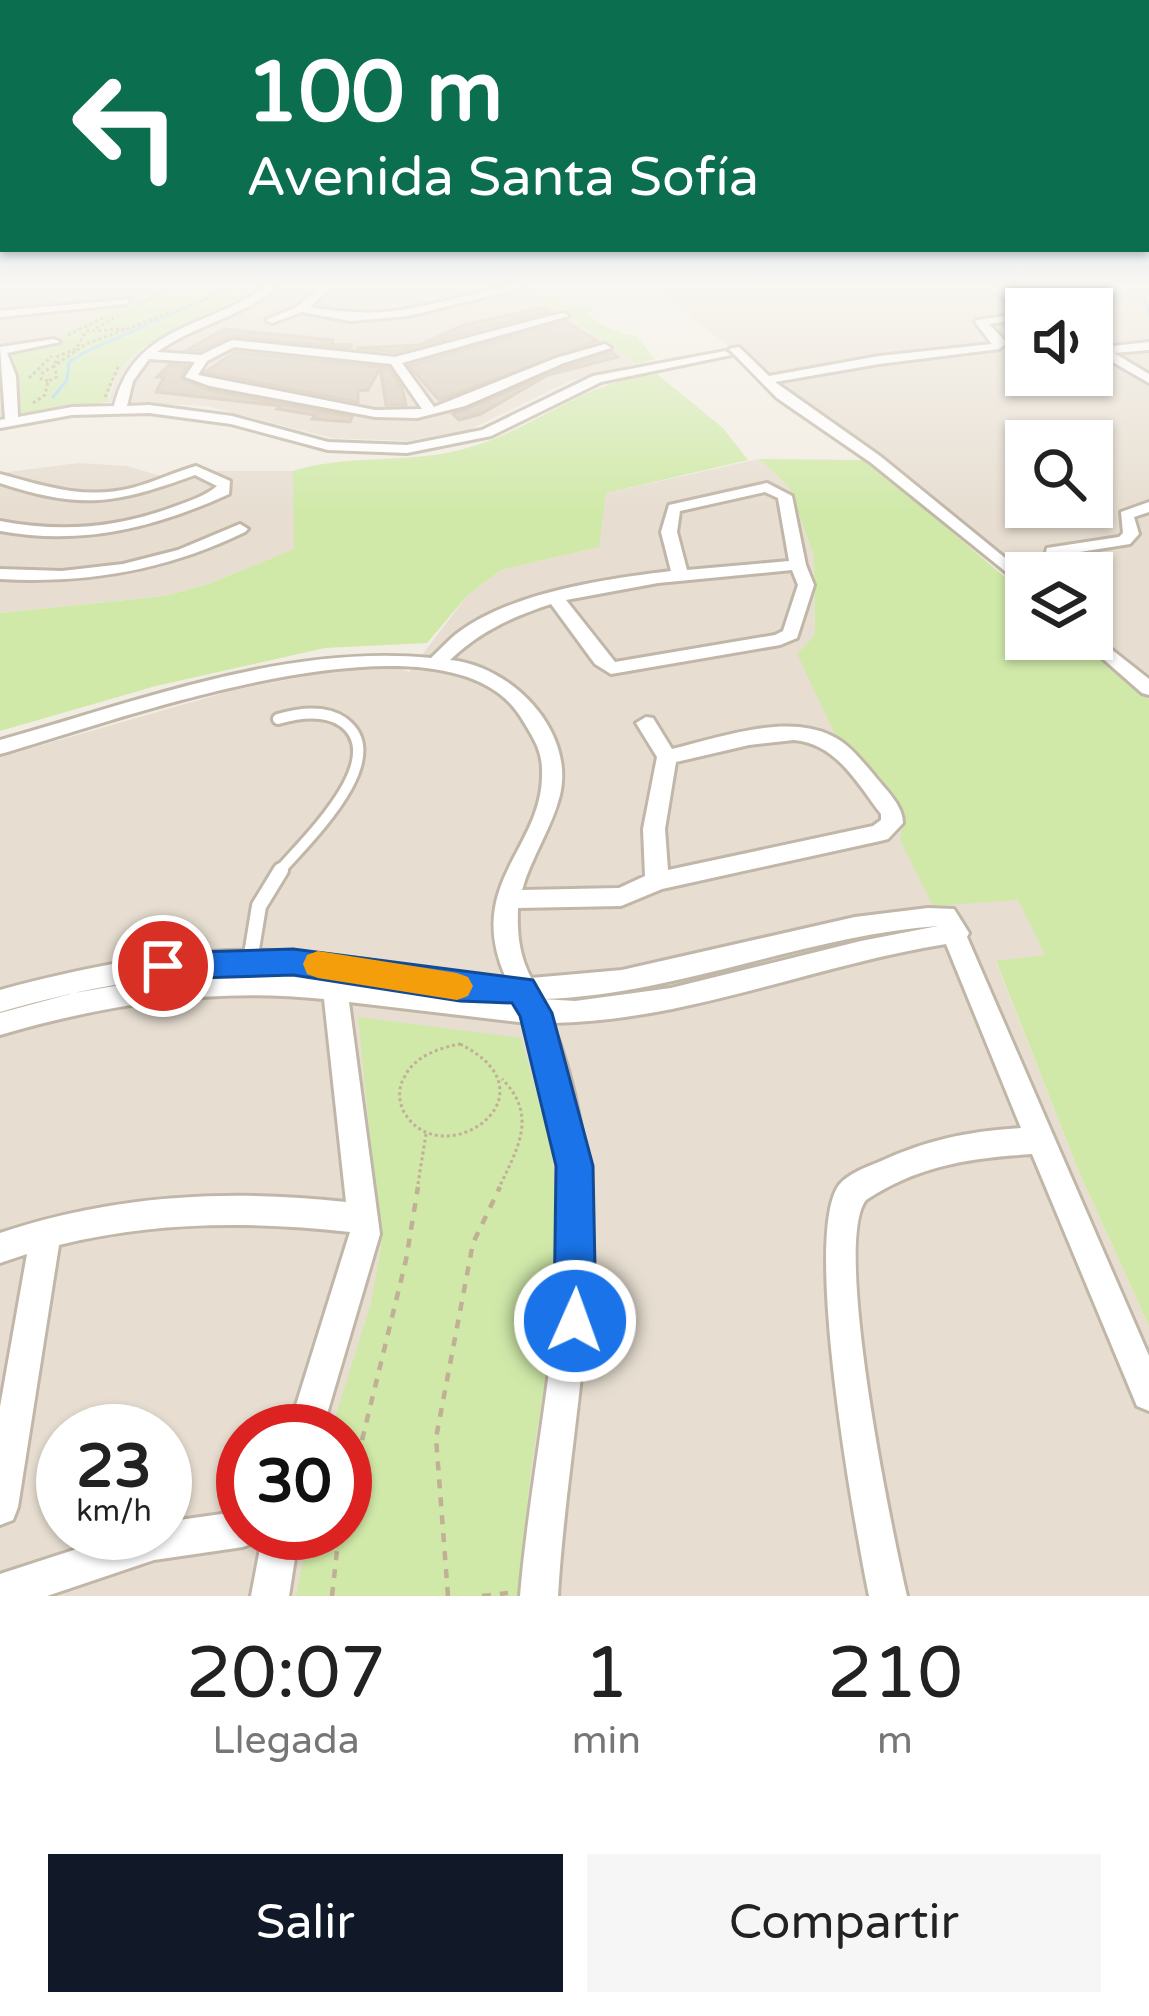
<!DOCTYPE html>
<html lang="es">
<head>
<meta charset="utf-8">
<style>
	body { margin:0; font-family:"Varela Round",sans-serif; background:#f6f6f6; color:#222; height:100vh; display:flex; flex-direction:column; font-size:45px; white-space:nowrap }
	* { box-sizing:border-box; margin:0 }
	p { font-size:39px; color:#767676 }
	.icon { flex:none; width:66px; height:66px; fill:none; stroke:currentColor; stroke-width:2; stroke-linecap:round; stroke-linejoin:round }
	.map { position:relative; height:1596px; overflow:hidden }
	.side { display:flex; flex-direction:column; background:#fff; flex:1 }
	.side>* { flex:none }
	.top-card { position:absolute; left:0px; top:0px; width:1149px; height:252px; box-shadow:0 3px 9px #0004; background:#0b6e4f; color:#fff; overflow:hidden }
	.fabs { position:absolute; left:1005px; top:288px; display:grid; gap:24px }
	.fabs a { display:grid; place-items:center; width:108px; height:108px; border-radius:0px; background:#fff; box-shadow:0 3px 9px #0004; font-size:60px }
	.speed { position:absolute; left:36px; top:1404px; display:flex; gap:24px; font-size:60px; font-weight:700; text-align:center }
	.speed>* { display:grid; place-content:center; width:156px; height:156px; border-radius:50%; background:#fff; box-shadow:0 3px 9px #0004; line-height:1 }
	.speed small { font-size:30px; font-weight:400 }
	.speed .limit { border:18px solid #d22; background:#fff; color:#111 }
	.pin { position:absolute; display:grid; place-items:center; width:102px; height:102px; color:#fff; margin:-51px; border:6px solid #fff; border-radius:50%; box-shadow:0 3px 12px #0007 }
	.me { position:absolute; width:132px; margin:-66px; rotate:2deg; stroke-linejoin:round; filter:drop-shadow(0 0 9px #0008) }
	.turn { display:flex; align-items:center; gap:42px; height:252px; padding:0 48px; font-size:54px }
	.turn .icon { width:156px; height:156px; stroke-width:2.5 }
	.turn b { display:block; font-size:84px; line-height:102px }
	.eta { display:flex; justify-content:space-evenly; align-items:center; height:204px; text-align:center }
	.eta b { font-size:72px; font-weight:600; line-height:84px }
	.cta { display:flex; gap:24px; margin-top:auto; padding:24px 48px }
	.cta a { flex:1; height:138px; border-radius:0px; background:#111827; color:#fff; font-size:48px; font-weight:600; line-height:138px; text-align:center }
	.cta a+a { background:#f6f6f6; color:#222 }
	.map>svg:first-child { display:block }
</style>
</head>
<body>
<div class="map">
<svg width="1149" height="1596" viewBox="0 0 1149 1596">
	<rect width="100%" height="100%" fill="#f2ede3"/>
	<g fill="#e7ded1" fill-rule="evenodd">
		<path d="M0,287H171L136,303L109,304L108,312L52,348L18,380L16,414L0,417Z"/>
		<path d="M265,287H547L566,305H591L594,310L588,314L593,321L611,332L636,336L655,359L570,381L469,430L407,441L332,438L206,406L108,402L117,374L137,353Z"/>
		<path d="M652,287H1149V677L1092,630V573L1026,576ZM1026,309H1092V375H1026ZM1026,441H1092V507H1026Z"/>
		<path d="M759,459L789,487L814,556L815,635L835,734L874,775L903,821L1019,900L1046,957L996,962L1079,1172L1149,1326V1596H0V757L234,690L343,669L394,666L409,672L467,596L501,570L598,547L606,493ZM63,1431H165V1533H63ZM243,1431H345V1533H243Z"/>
		<path d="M79,463L127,466L161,476L200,466L215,471H293L295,549L211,583L165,596L0,613V473Z"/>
	</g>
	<g fill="#d0e9a9">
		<path d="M171,287H265C216,319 116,334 108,402L16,414L18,379L12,353L52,348L59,337L107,312L108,304L136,303Z"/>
		<path d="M527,287H547L566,305H591L594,310L588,314C603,327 614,332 636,336L655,359L636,364Z"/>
		<path d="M657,374L723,428L748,460L606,493L599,547L501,570L467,596L427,643L325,648L156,686L0,731V613L165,596L211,583L294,549L293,471C349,453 409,465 467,448C535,429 585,380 657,374Z"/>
		<path d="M759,459L867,460L1026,595V639H1078L1149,699V1326L1079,1172L996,961L1045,955L1018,900L933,906L900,840L903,821L874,775L835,734L797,654L815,635L814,556L789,487Z"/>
		<path d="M358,1017L521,1038L551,1144L562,1277L531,1467L518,1596H296L309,1533H345V1431H331L371,1303L381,1248Z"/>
	</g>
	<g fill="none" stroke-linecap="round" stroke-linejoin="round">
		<g stroke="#9bd5f3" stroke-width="3">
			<path d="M1134,287L1143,294L1149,314"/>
			<path d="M53,397L67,380L69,362L85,352L233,287"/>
		</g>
	</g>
	<g fill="#d4c8b8" stroke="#d0bfab" stroke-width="3">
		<path d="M545,307L551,311L395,352L356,348L419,345L464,325Z"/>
		<path d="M566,321L597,341L439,400L409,366Z"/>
		<path d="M224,329L333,340L332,345L351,344V348L232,336L200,350H187Z"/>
		<path d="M235,352L388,368L402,388L406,405H386L380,368L368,390L358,391V402L205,372Z"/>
		<path d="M612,352L618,357L548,375L481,414L459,420L453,414L566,367Z"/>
		<path d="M169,365L187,366L181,378L208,390L352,417L350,422L312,419L315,415L277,409L280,406L156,392L164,377H157Z"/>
	</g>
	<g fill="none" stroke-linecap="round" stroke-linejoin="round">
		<defs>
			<path id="service-far1" d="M278,719C299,713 324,709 343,722C394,759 303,843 278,873"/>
			<path id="service" d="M250,961L259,906L281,870"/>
			<g id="minor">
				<path d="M265,287H277C242,317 194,325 157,352L201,355L232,340L395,357L542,318L563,313L569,316L402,363L434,407L556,358L605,344L611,348L564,363L465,406L417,418L375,417L210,386L185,377L195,362L149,359L133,381L127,406L149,405L232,416L328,442L407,445L482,430L593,376L725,351L731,355L601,382L491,436L407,453L328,450L231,424L149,413L72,415L0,428V420L5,419L0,347L54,339L60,342L7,353L16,376L18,417L72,407L114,406C135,324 204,330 265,287ZM234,347L391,364L422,409L375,410L198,375L207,361Z"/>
				<path d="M320,287H332L310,307C343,313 380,315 413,308C451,301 487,287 525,287L408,316L350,321L302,312L272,323L266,320L297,307Z"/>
				<path d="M986,287H999L1033,309L1024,311Z"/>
				<path d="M130,299L126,304L0,317V311Z"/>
				<path d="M1026,313V319L989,324L1007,343L999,349L879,364L775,382L880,456L1026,575V588L870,462L777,398L729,349L739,347L769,376L879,356L992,344L975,322L977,320Z"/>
				<path d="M1092,341L1104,347L1149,342V350L1114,353L1149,374V383L1092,350Z"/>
				<path d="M196,466L230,481L229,494C154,528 82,546 0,531V521C61,533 118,528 176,506C190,501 207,495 217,486L195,475C115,504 82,510 0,483V474C44,486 85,500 132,488C154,482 175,472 196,466Z"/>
				<path d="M767,483L792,496L806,565L814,585L797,638L780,645L611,674L595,664L551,604C512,617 480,631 450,660C512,666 575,731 560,795C552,828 531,857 522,890L619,888L645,876L643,829L657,757L636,723L646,717L653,718L672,749C719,738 786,713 832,736C849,744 862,761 874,775C885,789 903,805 903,823L888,839L880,841L662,889L621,906L518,908C517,934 519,955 531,978L622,970L855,917L928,908L954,909L969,933L967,937L1149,1356V1411L1137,1406L1032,1154C971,1158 919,1165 866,1200C832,1243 892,1532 907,1596H869C855,1527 802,1235 839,1185C848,1174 866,1167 879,1162C926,1140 969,1131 1021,1128L946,944C814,965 687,1021 552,1023C627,1210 569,1404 558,1596H520C536,1404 598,1211 527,1023L349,1002L380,1234L322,1431H288L350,1232C252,1221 155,1221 59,1245L18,1507L13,1520L0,1525V1407L27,1254L0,1263V1233C114,1195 227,1189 346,1202L324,999C213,987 106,1004 0,1035V1013L74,993L150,980L227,974L325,975C213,964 107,981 0,1012V990C96,964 194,945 294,952C365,957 434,973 506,978C463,882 545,848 542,770C542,749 532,736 522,719C449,595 110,723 0,754V740C139,701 285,644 431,658C440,650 449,639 459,632C513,592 606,579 671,571L661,532L669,505ZM765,492L778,498L789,561L687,570L677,532L680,511ZM792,570L798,585L783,631L775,635L615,662L566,600L658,583ZM794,740C837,744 857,783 881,814V820L873,826L668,870L665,829L676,762L749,745ZM938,926L861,941L671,988L575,1001L542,999C677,995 803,936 938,926ZM345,978L446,993L516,999L517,1001L439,993Z"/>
				<path d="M1149,502V512L1134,517L1139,534L1130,544L1061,555L1058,573H1041L1047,548L1119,537L1123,533L1121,512Z"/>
				<path d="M240,524L248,529L245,532C167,570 87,584 0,579V569L62,571L123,564L178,550Z"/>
				<path d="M1092,634L1149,679V695L1142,693L1085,643L1082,639H1092Z"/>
				<path d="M243,1511V1533H259L256,1542L243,1547L154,1560L47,1596H0V1574L126,1533H165V1522Z"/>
				<path d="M263,1533H299L289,1596H251Z"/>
			</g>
		</defs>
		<use href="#service-far1" stroke="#c1b7a8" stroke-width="16"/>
		<use href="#service" stroke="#c1b7a8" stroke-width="20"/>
		<use href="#minor" stroke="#c1b7a8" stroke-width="6"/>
		<g stroke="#c1af96" stroke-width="3" stroke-dasharray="3 3" stroke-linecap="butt">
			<path d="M138,304L174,287"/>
			<path d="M96,328L119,315"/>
			<path d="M68,335L103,318"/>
			<path d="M29,378L52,356"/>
			<path d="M48,381L41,379L43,372L54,366L58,356L76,349L86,331L128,329"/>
			<path d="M105,397L118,367"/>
			<path d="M33,403L45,395L48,381L57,377L54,366L86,344L207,299L220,287"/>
			<path d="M460,1044C562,1095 441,1177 404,1112C398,1100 398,1087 405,1076C415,1056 439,1048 460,1044Z"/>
			<path d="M417,1190L426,1134"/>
			<path d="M498,1190C517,1149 539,1116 502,1079"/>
		</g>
		<g stroke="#c1af96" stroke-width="4.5" stroke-dasharray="9 9" stroke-linecap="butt">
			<path d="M345,1510L406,1260L418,1187"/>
			<path d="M332,1596L339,1533"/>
			<path d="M448,1596L436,1438L473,1243L500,1187"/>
			<path d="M482,1596L508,1593"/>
		</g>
		<use href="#service-far1" stroke="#fff" stroke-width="10"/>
		<use href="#service" stroke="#fff" stroke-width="14"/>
		<use href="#minor" fill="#fff" fill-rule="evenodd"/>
	</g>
	<linearGradient id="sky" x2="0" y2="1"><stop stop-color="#89c1ec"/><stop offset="0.56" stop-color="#f9f7f2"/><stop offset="1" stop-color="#f9f7f2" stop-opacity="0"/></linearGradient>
	<rect width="1149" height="511" fill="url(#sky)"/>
	<path fill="#1a73e8" stroke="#114b97" stroke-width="3" d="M293,949L533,980L552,1013L593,1166L596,1321L590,1336L575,1342L561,1336L554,1321L556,1166L520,1016L512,1003L460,1001L293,975L163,979L152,976L147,966L152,957L163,953Z"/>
	<path fill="#f59e0b" d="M318,951L457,973L468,977L473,986L468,996L457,1000L318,978L307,974L303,964L307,955Z"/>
</svg>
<div class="fabs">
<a><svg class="icon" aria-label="sound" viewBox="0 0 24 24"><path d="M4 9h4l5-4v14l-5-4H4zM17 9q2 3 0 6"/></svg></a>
<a><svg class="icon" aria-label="search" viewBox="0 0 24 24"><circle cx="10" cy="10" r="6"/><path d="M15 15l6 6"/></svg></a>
<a><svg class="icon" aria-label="layers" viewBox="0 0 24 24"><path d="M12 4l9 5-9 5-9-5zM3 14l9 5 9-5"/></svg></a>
</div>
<div class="speed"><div>23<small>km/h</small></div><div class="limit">30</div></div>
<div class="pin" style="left:163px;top:966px;background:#d93025"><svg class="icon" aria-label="arrive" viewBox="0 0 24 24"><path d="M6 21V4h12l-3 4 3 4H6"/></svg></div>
<svg class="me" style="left:575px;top:1321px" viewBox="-20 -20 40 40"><circle r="17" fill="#1a73e8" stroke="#fff" stroke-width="3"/><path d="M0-11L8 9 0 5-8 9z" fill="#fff"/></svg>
<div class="top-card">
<div class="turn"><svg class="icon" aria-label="left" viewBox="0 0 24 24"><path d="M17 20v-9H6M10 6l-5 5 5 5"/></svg><div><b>100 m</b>Avenida Santa Sofía</div></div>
</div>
</div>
<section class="side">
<div class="eta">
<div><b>20:07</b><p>Llegada</p></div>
<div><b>1</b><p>min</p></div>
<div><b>210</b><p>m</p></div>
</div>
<div class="cta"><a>Salir</a><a>Compartir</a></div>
</section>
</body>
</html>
